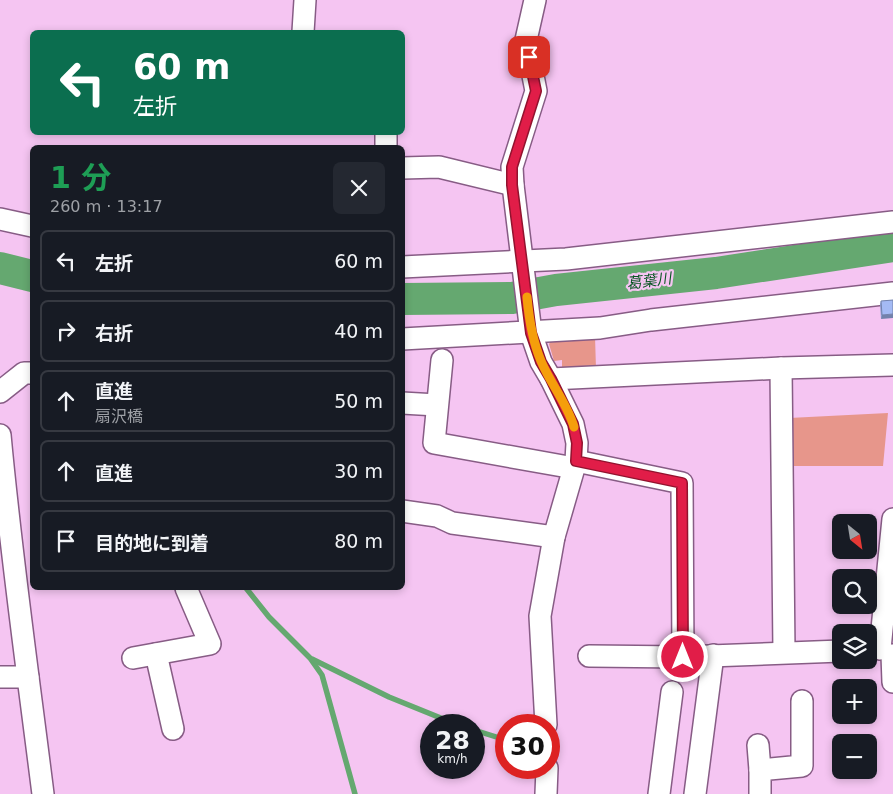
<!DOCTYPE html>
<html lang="ja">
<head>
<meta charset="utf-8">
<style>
	body { margin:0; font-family:"DejaVu Sans","Noto Sans JP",sans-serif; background:#242831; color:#f1f3f6; height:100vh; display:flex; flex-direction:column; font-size:19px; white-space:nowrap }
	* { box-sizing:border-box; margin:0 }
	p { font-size:16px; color:#9ea1a6 }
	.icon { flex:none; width:28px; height:28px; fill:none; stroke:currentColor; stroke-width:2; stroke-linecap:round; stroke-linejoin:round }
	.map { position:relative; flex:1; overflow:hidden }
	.panel { position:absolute; left:30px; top:145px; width:375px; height:445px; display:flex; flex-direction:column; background:#171b24; border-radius:8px; box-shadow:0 2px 8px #0003 }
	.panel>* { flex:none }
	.guide { position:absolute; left:30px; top:30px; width:375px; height:105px; border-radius:8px; box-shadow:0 2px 8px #0003; background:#0b6e4f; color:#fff; overflow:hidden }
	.needle { width:32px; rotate:150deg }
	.buttons { position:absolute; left:832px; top:514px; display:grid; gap:10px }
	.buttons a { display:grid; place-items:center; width:45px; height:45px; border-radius:8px; background:#171b24; box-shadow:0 2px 8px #0003; font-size:25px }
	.speed { position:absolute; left:420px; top:714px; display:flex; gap:10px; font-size:25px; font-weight:700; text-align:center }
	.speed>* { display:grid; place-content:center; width:65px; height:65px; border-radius:50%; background:#171b24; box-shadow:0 2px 8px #0003; line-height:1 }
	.speed small { font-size:12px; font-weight:400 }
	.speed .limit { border:8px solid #d22; background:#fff; color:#111 }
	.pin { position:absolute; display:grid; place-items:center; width:42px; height:42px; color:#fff; margin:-21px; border-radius:10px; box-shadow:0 2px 8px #0006 }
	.me { position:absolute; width:55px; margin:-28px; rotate:0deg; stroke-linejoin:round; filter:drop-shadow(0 0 4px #0008) }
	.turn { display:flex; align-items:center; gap:18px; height:105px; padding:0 20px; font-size:22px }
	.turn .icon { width:65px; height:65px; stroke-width:2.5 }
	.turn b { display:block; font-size:35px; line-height:42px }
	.round { display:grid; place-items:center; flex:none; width:52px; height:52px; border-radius:8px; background:#242831 }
	.headline { display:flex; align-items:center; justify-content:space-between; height:85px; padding:0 20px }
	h1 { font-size:30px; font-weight:700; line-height:38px; color:#1e9e55 }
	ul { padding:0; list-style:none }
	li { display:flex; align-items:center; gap:15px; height:62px; margin:0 10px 8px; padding:0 10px; border:2px solid #363941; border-radius:8px }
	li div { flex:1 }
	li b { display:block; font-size:19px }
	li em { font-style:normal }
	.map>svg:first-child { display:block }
</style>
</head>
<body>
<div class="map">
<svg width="893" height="794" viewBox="0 0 893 794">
	<rect width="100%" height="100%" fill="#f5c5f2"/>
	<g fill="#e7968b">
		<path d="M595,336L596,369L562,371V360L554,361L549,344L553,338Z"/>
		<path d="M888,413L883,466H790L789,418Z"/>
	</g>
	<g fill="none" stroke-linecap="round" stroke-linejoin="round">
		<g stroke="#65a870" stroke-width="5.5">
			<path d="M246,588L269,617L310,658L322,675L355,794"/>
			<path d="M312,659L389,697L458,725"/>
			<path d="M474,730L506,740"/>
		</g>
		<g stroke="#65a870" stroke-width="32">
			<path d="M0,268L32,276"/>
			<path d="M402,299L512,298L556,290L716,273L893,246"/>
		</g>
		<defs>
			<g id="minor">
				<path d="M535,0L526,40L536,91L512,167L513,185L531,333L541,362L551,379L573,424L577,443L576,461L554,537L540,616L546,725"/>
				<path d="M303,32L305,0"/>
				<path d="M386,132V148"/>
				<path d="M402,168L439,167L513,185"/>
				<path d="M0,219L32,226"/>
				<path d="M402,267L566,259L893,222"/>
				<path d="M402,339L600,328L651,320L893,293"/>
				<path d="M442,360L434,443L574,468"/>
				<path d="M781,368L784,652"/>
				<path d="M551,379L781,368L893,365"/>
				<path d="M0,392L24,373H32"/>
				<path d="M402,403L437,405"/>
				<path d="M0,435C11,555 28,674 43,794"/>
				<path d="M576,461L682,483L683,657"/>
				<path d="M402,511L437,516L452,523L554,537"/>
				<path d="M880,649L893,519"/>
				<path d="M156,654L173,729"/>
				<path d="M892,655L893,682"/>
				<path d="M589,656L683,657L841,651"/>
				<path d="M133,658L210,644L186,588"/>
				<path d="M0,677H28"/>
				<path d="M758,745L760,770"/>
				<path d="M546,794L547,768"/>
				<path d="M659,794L672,692"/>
				<path d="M695,794L713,655"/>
				<path d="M760,794V770L802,766V701"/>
			</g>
		</defs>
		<use href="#minor" stroke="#875c85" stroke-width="24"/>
		<use href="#minor" stroke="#fff" stroke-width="21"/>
	</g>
	<path fill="#8da0d2" d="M893,300L881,319L880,304L881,301Z"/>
	<path fill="#7382ab" d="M893,314V318L881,319L882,315Z"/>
	<path fill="#a4baf4" stroke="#7382ab" d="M893,300V314L882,315L881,301Z"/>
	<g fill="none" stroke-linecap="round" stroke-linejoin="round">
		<defs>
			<path id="route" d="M529,57L536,91L512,167V185L531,333L541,362L551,379L573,424L577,443L576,461L682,483L683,657"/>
		</defs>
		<use href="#route" stroke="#92132f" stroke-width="12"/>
		<use href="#route" stroke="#e11d48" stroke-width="9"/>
		<path stroke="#f59e0b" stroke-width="9" d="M527,297C529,319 532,340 541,361C550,383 567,403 574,427"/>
	</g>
	<g text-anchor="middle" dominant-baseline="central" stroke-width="4.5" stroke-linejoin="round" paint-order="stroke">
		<g font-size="15" font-style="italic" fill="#075621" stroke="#f5c5f2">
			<text transform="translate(649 281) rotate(-7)">葛葉川</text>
		</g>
	</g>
</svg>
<div class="buttons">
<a><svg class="needle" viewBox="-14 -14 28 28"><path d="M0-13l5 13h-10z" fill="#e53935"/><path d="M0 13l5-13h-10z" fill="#9ea1a6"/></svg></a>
<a><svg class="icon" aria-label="search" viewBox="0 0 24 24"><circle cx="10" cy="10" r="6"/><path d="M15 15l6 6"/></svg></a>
<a><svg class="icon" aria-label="layers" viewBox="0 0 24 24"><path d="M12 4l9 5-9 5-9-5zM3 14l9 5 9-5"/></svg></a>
<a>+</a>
<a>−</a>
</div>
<div class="speed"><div>28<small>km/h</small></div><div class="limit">30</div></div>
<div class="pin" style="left:529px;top:57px;background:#d93025"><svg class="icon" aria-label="arrive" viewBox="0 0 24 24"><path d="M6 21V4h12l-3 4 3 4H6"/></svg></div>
<svg class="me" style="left:683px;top:657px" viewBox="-20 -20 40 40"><circle r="17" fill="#e11d48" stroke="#fff" stroke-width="3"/><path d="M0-11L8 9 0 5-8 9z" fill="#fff"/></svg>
<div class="guide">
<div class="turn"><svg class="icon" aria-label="left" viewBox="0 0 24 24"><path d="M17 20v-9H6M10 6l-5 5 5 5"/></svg><div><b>60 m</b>左折</div></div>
</div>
<section class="panel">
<div class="headline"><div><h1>1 分</h1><p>260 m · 13:17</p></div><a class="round"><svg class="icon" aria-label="close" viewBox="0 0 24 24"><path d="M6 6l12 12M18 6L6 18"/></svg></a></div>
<ul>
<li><svg class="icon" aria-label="left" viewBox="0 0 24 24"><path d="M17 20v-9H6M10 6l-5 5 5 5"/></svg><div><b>左折</b></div><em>60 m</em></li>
<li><svg class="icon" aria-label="right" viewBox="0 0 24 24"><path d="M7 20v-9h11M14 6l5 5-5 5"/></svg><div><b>右折</b></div><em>40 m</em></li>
<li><svg class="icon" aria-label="ahead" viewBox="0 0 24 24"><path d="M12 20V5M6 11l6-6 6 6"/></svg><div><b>直進</b><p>扇沢橋</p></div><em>50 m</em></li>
<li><svg class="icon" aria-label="ahead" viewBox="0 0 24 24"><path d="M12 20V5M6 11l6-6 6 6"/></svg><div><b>直進</b></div><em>30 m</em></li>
<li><svg class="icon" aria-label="arrive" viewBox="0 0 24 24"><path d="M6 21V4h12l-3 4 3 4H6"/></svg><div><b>目的地に到着</b></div><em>80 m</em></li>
</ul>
</section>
</div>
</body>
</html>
